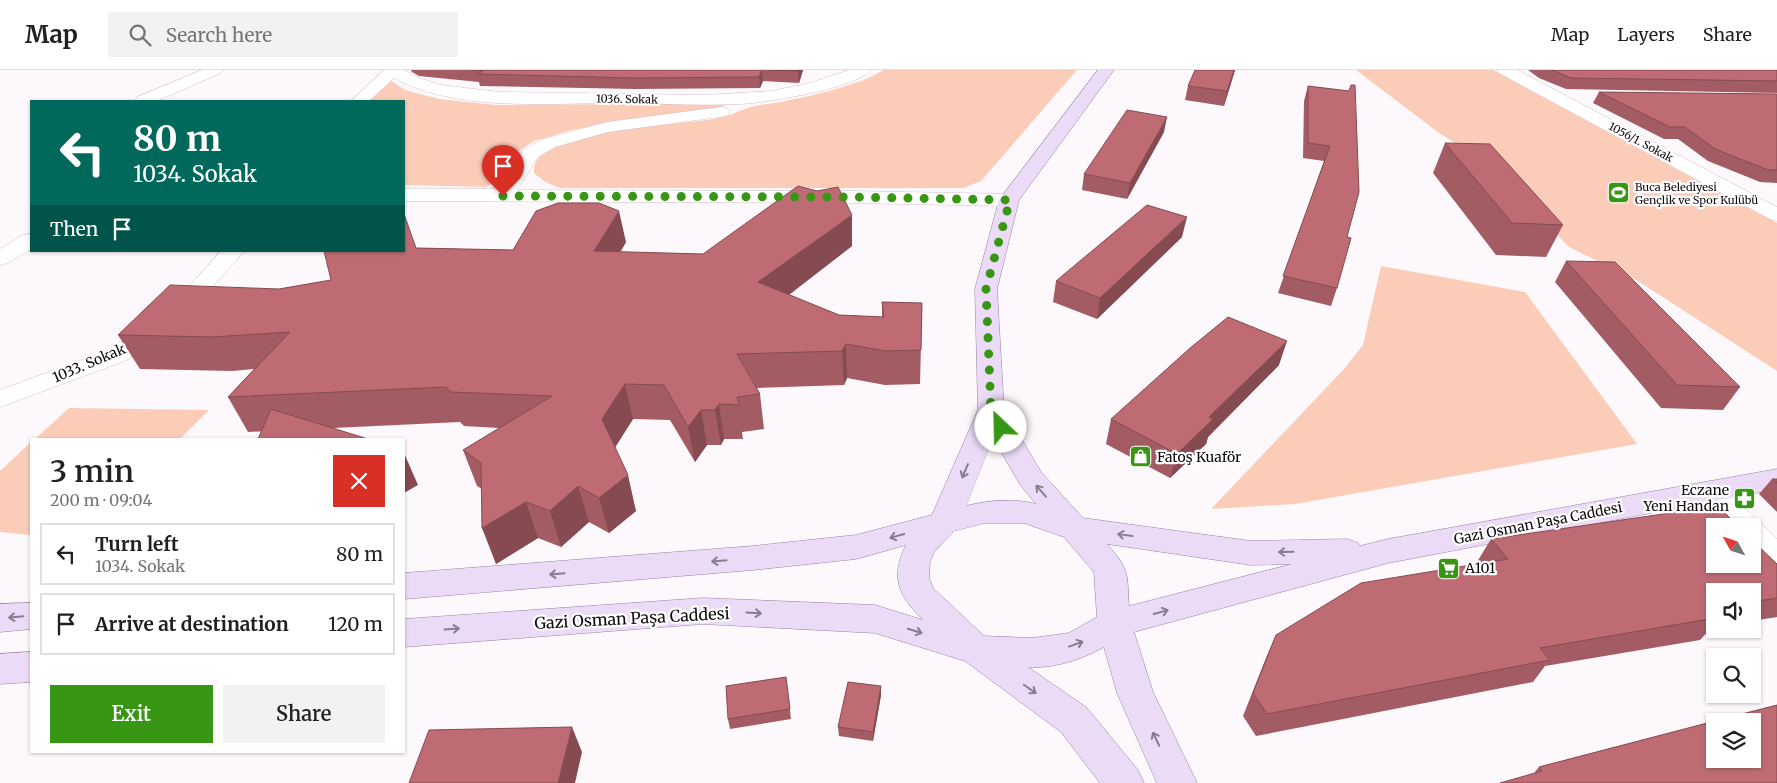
<!DOCTYPE html>
<html lang="en">
<head>
<meta charset="utf-8">
<style>
	body { margin:0; font-family:Merriweather,serif; background:#f2f2f2; color:#202124; height:100vh; display:flex; flex-direction:column; font-size:19px; white-space:nowrap }
	* { box-sizing:border-box; margin:0 }
	p { font-size:16px; color:#757577 }
	.icon { flex:none; width:28px; height:28px; fill:none; stroke:currentColor; stroke-width:2; stroke-linecap:round; stroke-linejoin:round }
	.map { position:relative; flex:1; overflow:hidden }
	.panel { position:absolute; left:30px; top:368px; width:375px; height:315px; display:flex; flex-direction:column; background:#fff; border-radius:0px; box-shadow:0 1px 4px #0004 }
	.panel>* { flex:none }
	.top-card { position:absolute; left:30px; top:30px; width:375px; height:152px; border-radius:0px; box-shadow:0 1px 4px #0004; background:#00695c; color:#fff; overflow:hidden }
	.needle { width:32px; rotate:310deg }
	.tools { position:absolute; left:1706px; top:448px; display:grid; gap:10px }
	.tools a { display:grid; place-items:center; width:55px; height:55px; border-radius:0px; background:#fff; box-shadow:0 1px 4px #0004; font-size:25px }
	.pin { position:absolute; display:grid; place-items:center; width:42px; height:42px; color:#fff; margin:-51px -21px; border-radius:50% 50% 50% 0; rotate:-45deg; box-shadow:0 0 5px #0007 }
	.pin .icon { rotate:45deg }
	.me { position:absolute; width:55px; margin:-28px; rotate:336deg; stroke-linejoin:round; filter:drop-shadow(0 0 4px #0008) }
	.turn { display:flex; align-items:center; gap:18px; height:105px; padding:0 20px; font-size:22px }
	.turn .icon { width:65px; height:65px; stroke-width:2.5 }
	.turn b { display:block; font-size:35px; line-height:42px }
	.then { display:flex; align-items:center; height:48px; padding:0 20px; background:#0003; gap:10px; font-size:19px }
	.round { display:grid; place-items:center; flex:none; width:52px; height:52px; border-radius:0px; background:#f2f2f2 }
	.overview { display:flex; align-items:center; justify-content:space-between; height:85px; padding:0 20px }
	h1 { font-size:30px; font-weight:600; line-height:38px }
	.cta { display:flex; gap:10px; margin-top:auto; padding:10px 20px }
	.cta a { flex:1; height:58px; border-radius:0px; background:#389615; color:#fff; font-size:20px; font-weight:600; line-height:58px; text-align:center }
	.cta a+a { background:#f2f2f2; color:#202124 }
	ul { padding:0; list-style:none }
	li { display:flex; align-items:center; gap:15px; height:62px; margin:0 10px 8px; padding:0 10px; border:2px solid #e0e0e0; border-radius:0px }
	li div { flex:1 }
	li b { display:block; font-size:19px }
	li em { font-style:normal }
	header { display:flex; align-items:center; gap:30px; box-sizing:border-box; height:70px; padding:0 25px; background:#fff; border-bottom:1px solid #e0e0e0 }
	header strong { font-size:24px }
	nav { display:flex; gap:28px; margin-inline-start:auto; font-size:18px }
	.search { width:350px; height:45px; background:#f2f2f2; display:flex; align-items:center; gap:12px; box-sizing:border-box; padding:0 18px; border-radius:0px; color:#757577; font-size:19px }
	.map>svg:first-child { display:block }
</style>
</head>
<body>
<header>
<strong>Map</strong>
<div class="search"><svg class="icon" aria-label="search" viewBox="0 0 24 24"><circle cx="10" cy="10" r="6"/><path d="M15 15l6 6"/></svg>Search here</div>
<nav><a>Map</a><a>Layers</a><a>Share</a></nav>
</header>
<div class="map">
<svg width="1777" height="713" viewBox="0 0 1777 713">
	<rect width="100%" height="100%" fill="#fdf8fb"/>
	<g fill="#fbcdb9">
		<path d="M883,0H1077L981,111L964,118H559L544,111L534,103C530,56 687,56 718,48C730,46 740,40 751,37C761,34 771,34 781,32C809,26 859,16 883,0Z"/>
		<path d="M1356,0H1493L1777,153V301L1638,211L1569,177L1488,93L1439,63Z"/>
		<path d="M390,10L405,20L439,29L496,35L728,33L715,41L617,52L571,60L534,71L514,84L499,109L486,117L404,115V31H366Z"/>
		<path d="M1381,196L1525,222L1637,374L1295,434L1211,439L1344,299L1363,275Z"/>
		<path d="M69,338L209,340L180,369H35Z"/>
		<path d="M31,372V465L0,462V401Z"/>
	</g>
	<g fill="none" stroke-linecap="round" stroke-linejoin="round">
		<defs>
			<g id="minor">
				<path d="M202,0H223L221,3L157,31H135L137,27Z"/>
				<path d="M384,0H404L419,8L441,15L500,22L705,25L771,21L807,14L849,0H871C858,18 764,33 740,34C698,36 656,33 615,33C545,33 457,42 394,8L369,31H351Z"/>
				<path d="M1497,0H1517L1777,137V151L1770,149L1499,3Z"/>
				<path d="M721,37L727,38L730,42L727,46L608,62L555,77L538,87L517,120L851,121L1009,124L1016,126L1019,130L1016,134L1009,136L851,133L404,131V119H497L524,79L543,69L607,52Z"/>
				<path d="M31,164V179L8,193L0,195V179L23,165Z"/>
				<path d="M221,181H244L183,251L127,290L0,337V320L109,280L167,241Z"/>
				<path d="M1710,411L1720,414L1777,469V500L1766,497L1752,483V456H1727L1700,428L1695,421L1700,414Z"/>
			</g>
			<g id="major">
				<path d="M1098,0H1114L1019,130L997,219L1004,340L1041,402L1083,448L1251,471L1347,469L1358,473L1360,476L1388,469L1777,399V419L1388,493L1134,562L1153,622L1197,713H1157L1117,623L1104,577C1083,589 1053,599 1028,597L1087,638L1138,700L1144,713H1100L1061,662L965,591L875,563L703,554L404,577V549L703,528L875,535L923,550C898,525 890,507 906,475L856,489L753,500L404,529V503L753,476L856,465L932,445L978,340L975,219L999,130ZM993,368L1021,416L1036,434C1014,428 988,430 966,436ZM985,453H1024L1064,467L1094,502L1097,547L1069,563L1032,568L984,566L933,518L929,508L930,491L934,482L954,461ZM1107,474L1251,495L1292,494L1129,536C1127,504 1130,500 1107,474Z"/>
				<path d="M31,533V559L0,562V534Z"/>
				<path d="M31,582V612L0,614V584Z"/>
			</g>
		</defs>
		<use href="#minor" stroke="#d3c0cb" stroke-width="1"/>
		<use href="#major" stroke="#9582a2" stroke-width="1"/>
		<use href="#minor" fill="#fff" fill-rule="evenodd"/>
		<use href="#major" fill="#ebdbf7" fill-rule="evenodd"/>
	</g>
	<g fill="#a35c64">
		<path d="M411,0H803L799,13L763,11L760,18L635,19L480,16L479,12L419,6L412,2Z"/>
		<path d="M1235,0L1224,36L1185,30L1188,16Z"/>
		<path d="M1528,0H1777V23L1566,19L1539,8Z"/>
		<path d="M1308,16L1349,21L1347,167L1337,218L1331,236L1278,223L1324,91L1303,88L1304,31Z"/>
		<path d="M1599,22L1777,24V113L1760,112L1708,91L1678,69H1664L1593,33Z"/>
		<path d="M1164,62L1127,129L1082,120L1084,104Z"/>
		<path d="M1445,73L1563,155L1546,187L1496,185L1433,103Z"/>
		<path d="M1182,167L1097,249L1053,232L1056,211Z"/>
		<path d="M626,172L620,182L703,184L852,176L789,225L839,245L882,247V232L922,233L920,314L885,315L847,308L844,315L756,318L760,324L764,359L742,362L743,369H724L721,375H707L695,392L670,350L633,349L615,377L636,441L609,463L589,452L561,477L538,468L496,494L482,419L477,416L463,380L499,358L464,356L460,352L248,362L228,327L254,299L232,301L140,299L118,265L279,219L331,210L416,178L513,180Z"/>
		<path d="M1566,191L1740,317L1723,340L1661,338L1555,212Z"/>
		<path d="M1279,295L1208,367L1206,374L1170,408L1106,374L1111,349Z"/>
		<path d="M1772,409H1777V442L1759,424Z"/>
		<path d="M1491,469L1777,494V547L1752,551V521H1715V557L1711,558L1700,570L1545,596L1533,612L1256,666L1243,646L1266,588L1276,565L1478,493L1477,492Z"/>
		<path d="M786,607L791,649L730,659L728,649Z"/>
		<path d="M881,625L873,671L839,666L838,657Z"/>
		<path d="M1777,635L1534,703L1539,697Z"/>
	</g>
	<g fill="#854b51">
		<path d="M762,0L763,11L760,18L759,7Z"/>
		<path d="M799,0H803L799,13L798,1Z"/>
		<path d="M1234,0H1235L1224,36L1227,21Z"/>
		<path d="M1167,47L1164,62L1127,129L1130,113Z"/>
		<path d="M619,141L626,172L602,214L594,181Z"/>
		<path d="M852,145V176L762,245L758,212Z"/>
		<path d="M1187,147L1182,167L1097,249L1100,228Z"/>
		<path d="M1287,271L1279,295L1208,367L1206,374L1170,408L1177,384L1209,347Z"/>
		<path d="M846,274L847,308L844,315L842,281Z"/>
		<path d="M625,314L633,349L611,384L602,349Z"/>
		<path d="M719,334L724,369L721,375L715,340Z"/>
		<path d="M701,340L707,375L695,392L688,357Z"/>
		<path d="M404,383L418,415L404,423Z"/>
		<path d="M628,405L636,441L609,463L599,428Z"/>
		<path d="M578,416L589,452L561,477L550,441Z"/>
		<path d="M526,432L538,468L496,494L482,458Z"/>
		<path d="M881,616V625L873,671V662Z"/>
		<path d="M572,657L582,682L575,713H558Z"/>
	</g>
	<g fill="#be6b74" stroke="#854b51">
		<path d="M473,0H762L759,7L633,8L477,4L483,1Z"/>
		<path d="M768,0H799L798,1Z"/>
		<path d="M1195,0H1234L1227,21L1188,16Z"/>
		<path d="M1552,0H1777V11L1571,8Z"/>
		<path d="M1351,15H1355L1359,122L1347,167L1351,168L1337,218L1283,206L1330,76L1308,73V16L1349,21Z"/>
		<path d="M1599,22L1777,24V100H1768L1715,79L1685,57H1670Z"/>
		<path d="M1127,40L1167,47L1130,113L1084,104Z"/>
		<path d="M1445,73L1490,74L1563,155L1512,153Z"/>
		<path d="M798,116L817,121L838,117L852,145L758,212L839,245L884,247L882,232L922,233L921,280L885,281L846,274L842,281L737,284L760,324L737,327L739,335L719,334L715,340H701L688,357L664,315L625,314L602,349L628,405L599,428L578,416L550,441L526,432L482,458L481,393L463,380L552,326L451,322L446,317L228,327L290,262L213,267L118,265L170,215L279,219L331,210L324,181H404V144L416,178L513,180L536,141L558,133H599L619,141L594,181L703,184Z"/>
		<path d="M1147,135L1187,147L1100,228L1056,211Z"/>
		<path d="M1566,191L1615,192L1740,317L1677,315Z"/>
		<path d="M1228,247L1287,271L1209,347L1213,349L1177,384L1111,349L1189,279Z"/>
		<path d="M271,339L368,369H258Z"/>
		<path d="M1772,409H1777V413Z"/>
		<path d="M1718,436L1738,456H1715V494H1752V470L1777,494V528L1752,532V521H1715V538H1711L1715,542V548L1540,578L1550,590L1267,644L1253,623L1276,565L1361,513L1508,489L1491,469Z"/>
		<path d="M786,607L790,639L728,649L726,616Z"/>
		<path d="M848,612L881,616L873,662L838,657Z"/>
		<path d="M1777,635V713H1500L1542,701L1539,697L1715,651V689H1752V651H1715Z"/>
		<path d="M572,657L558,713H409L429,660Z"/>
	</g>
	<defs><path id="oneway-shaft" d="M-6 0H5M1.5-3L5.5 0L1.5 3" fill="none" stroke-width="1.6" stroke-linecap="round" stroke-linejoin="round" transform="scale(1.25)"/></defs>
	<g stroke="#887d8e">
		<use href="#oneway-shaft" transform="translate(965 401) rotate(113)"/>
		<use href="#oneway-shaft" transform="translate(1041 421) rotate(-131)"/>
		<use href="#oneway-shaft" transform="translate(1125 465) rotate(-172)"/>
		<use href="#oneway-shaft" transform="translate(897 466) rotate(165)"/>
		<use href="#oneway-shaft" transform="translate(1286 482) rotate(179)"/>
		<use href="#oneway-shaft" transform="translate(719 491) rotate(175)"/>
		<use href="#oneway-shaft" transform="translate(557 504) rotate(175)"/>
		<use href="#oneway-shaft" transform="translate(1161 542) rotate(-15)"/>
		<use href="#oneway-shaft" transform="translate(754 543) rotate(3)"/>
		<use href="#oneway-shaft" transform="translate(16 547) rotate(175)"/>
		<use href="#oneway-shaft" transform="translate(452 559) rotate(-4)"/>
		<use href="#oneway-shaft" transform="translate(915 561) rotate(17)"/>
		<use href="#oneway-shaft" transform="translate(1076 574) rotate(-20)"/>
		<use href="#oneway-shaft" transform="translate(1030 619) rotate(35)"/>
		<use href="#oneway-shaft" transform="translate(1156 669) rotate(-115)"/>
	</g>
	<g fill="none" stroke-linecap="round" stroke-linejoin="round">
		<path stroke="#389615" stroke-width="9" stroke-dasharray="0 16.2" d="M503,126L851,127L1010,130L986,219L991,340L1001,357"/>
	</g>
	<defs>
		<symbol id="stadium-square" viewBox="-11 -11 22 22"><rect x="-9" y="-9" width="18" height="18" rx="4" fill="#389615" stroke="#fff"/><path d="M0-5a6.5 5 0 1 0 0 10a6.5 5 0 1 0 0-10ZM-3.5-1.8h7v3.6h-7Z" fill="#fff"/></symbol>
		<symbol id="shop-square" viewBox="-11 -11 22 22"><rect x="-9" y="-9" width="18" height="18" rx="4" fill="#389615" stroke="#fff"/><path d="M-5-2.5h2.3a2.7 3.5 0 0 1 5.4 0H5L5.5 6h-11ZM-1.5-2.5h3a1.5 2.3 0 0 0-3 0Z" fill="#fff"/></symbol>
		<symbol id="pharmacy-square" viewBox="-11 -11 22 22"><rect x="-9" y="-9" width="18" height="18" rx="4" fill="#389615" stroke="#fff"/><path d="M-2-6h4v4h4v4h-4v4h-4v-4h-4v-4h4Z" fill="#fff"/></symbol>
		<symbol id="supermarket-square" viewBox="-11 -11 22 22"><rect x="-9" y="-9" width="18" height="18" rx="4" fill="#389615" stroke="#fff"/><path d="M-6-5.5h2.5l.6 2H6L4.5 2H-2.5L-4.4-4H-6ZM-1.5 3.2a1.3 1.3 0 1 0 .1 0ZM3 3.2a1.3 1.3 0 1 0 .1 0Z" fill="#fff"/></symbol>
	</defs>
	<g fill-rule="evenodd">
		<use href="#stadium-square" x="1606" y="110" width="25" height="25"/>
		<use href="#shop-square" x="1128" y="374" width="25" height="25"/>
		<use href="#pharmacy-square" x="1732" y="416" width="25" height="25"/>
		<use href="#supermarket-square" x="1436" y="486" width="25" height="25"/>
	</g>
	<g text-anchor="middle" dominant-baseline="central" stroke-width="4.5" stroke-linejoin="round" paint-order="stroke">
		<g font-size="11" fill="#100a0e" stroke="#fff">
			<text transform="translate(627 29) rotate(1)">1036. Sokak</text>
			<text transform="translate(1641 72) rotate(28)">1056/1. Sokak</text>
		</g>
		<g font-size="11" fill="#100a0e" stroke="#fff" text-anchor="start">
			<text x="1635" y="117">Buca Belediyesi<tspan x="1635" dy="13">Gençlik ve Spor Kulübü</tspan></text>
		</g>
		<g font-size="14" fill="#100a0e" stroke="#fff">
			<text transform="translate(89 293) rotate(-23)">1033. Sokak</text>
			<text transform="translate(1538 453) rotate(-11)">Gazi Osman Paşa Caddesi</text>
		</g>
		<g font-size="14" fill="#100a0e" stroke="#fff" text-anchor="start">
			<text x="1157" y="387">Fatoş Kuaför</text>
			<text x="1729" y="420" text-anchor="end">Eczane<tspan x="1729" dy="16">Yeni Handan</tspan></text>
			<text x="1465" y="498">A101</text>
		</g>
		<g font-size="16" fill="#100a0e" stroke="#fff">
			<text transform="translate(632 548) rotate(-3)">Gazi Osman Paşa Caddesi</text>
		</g>
	</g>
</svg>
<div class="tools">
<a><svg class="needle" viewBox="-14 -14 28 28"><path d="M0-13l5 13h-10z" fill="#e53935"/><path d="M0 13l5-13h-10z" fill="#757577"/></svg></a>
<a><svg class="icon" aria-label="sound" viewBox="0 0 24 24"><path d="M4 9h4l5-4v14l-5-4H4zM17 9q2 3 0 6"/></svg></a>
<a><svg class="icon" aria-label="search" viewBox="0 0 24 24"><circle cx="10" cy="10" r="6"/><path d="M15 15l6 6"/></svg></a>
<a><svg class="icon" aria-label="layers" viewBox="0 0 24 24"><path d="M12 4l9 5-9 5-9-5zM3 14l9 5 9-5"/></svg></a>
</div>
<div class="pin" style="left:503px;top:126px;background:#d93025"><svg class="icon" aria-label="arrive" viewBox="0 0 24 24"><path d="M6 21V4h12l-3 4 3 4H6"/></svg></div>
<svg class="me" style="left:1001px;top:357px" viewBox="-20 -20 40 40"><circle r="19" fill="#fff"/><path d="M0-13L10 11 0 6-10 11z" fill="#389615"/></svg>
<div class="top-card">
<div class="turn"><svg class="icon" aria-label="left" viewBox="0 0 24 24"><path d="M17 20v-9H6M10 6l-5 5 5 5"/></svg><div><b>80 m</b>1034. Sokak</div></div>
<div class="then">Then<svg class="icon" aria-label="arrive" viewBox="0 0 24 24"><path d="M6 21V4h12l-3 4 3 4H6"/></svg></div>
</div>
<section class="panel">
<div class="overview"><div><h1>3 min</h1><p>200 m · 09:04</p></div><a class="round" style="background:#d93025;color:#fff"><svg class="icon" aria-label="close" viewBox="0 0 24 24"><path d="M6 6l12 12M18 6L6 18"/></svg></a></div>
<ul>
<li><svg class="icon" aria-label="left" viewBox="0 0 24 24"><path d="M17 20v-9H6M10 6l-5 5 5 5"/></svg><div><b>Turn left</b><p>1034. Sokak</p></div><em>80 m</em></li>
<li><svg class="icon" aria-label="arrive" viewBox="0 0 24 24"><path d="M6 21V4h12l-3 4 3 4H6"/></svg><div><b>Arrive at destination</b></div><em>120 m</em></li>
</ul>
<div class="cta"><a>Exit</a><a>Share</a></div>
</section>
</div>
</body>
</html>
